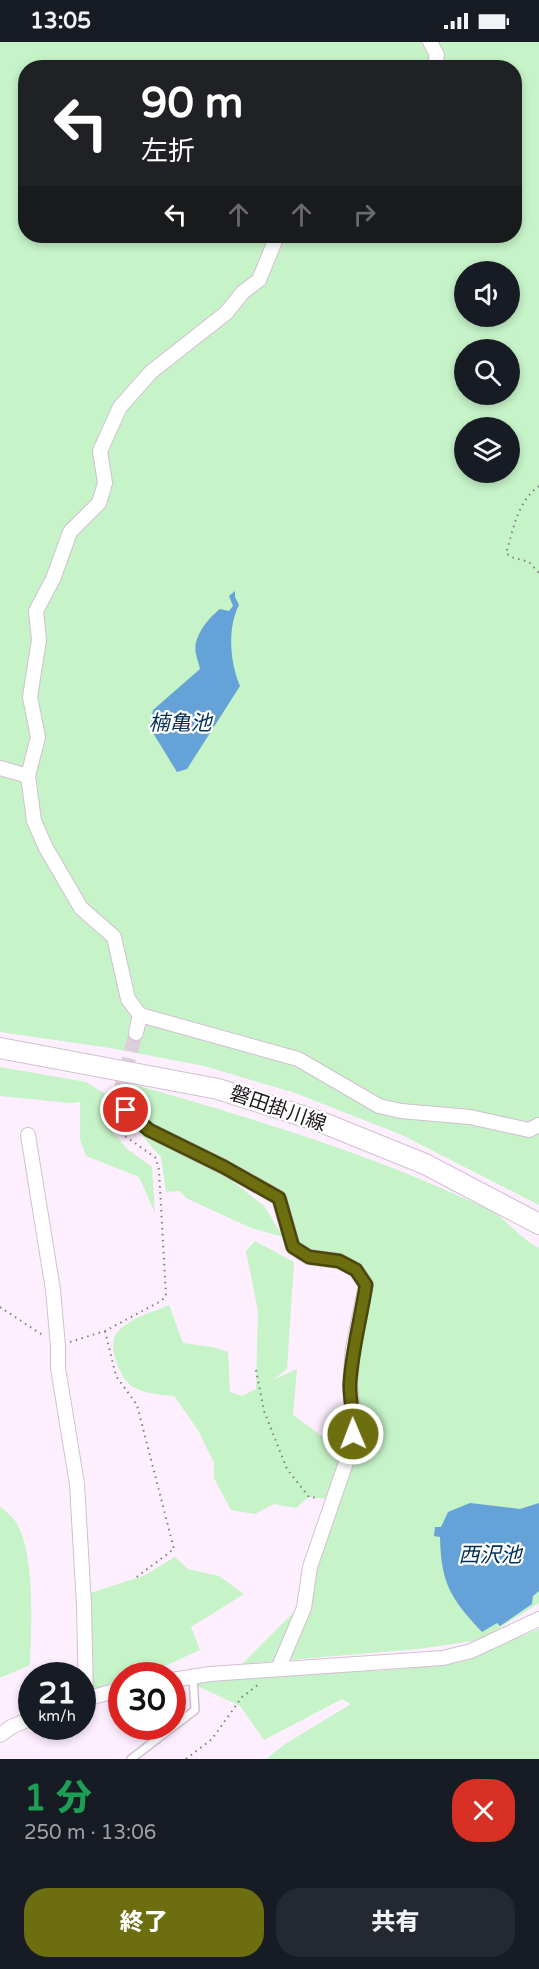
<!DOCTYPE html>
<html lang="ja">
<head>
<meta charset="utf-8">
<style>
	body { margin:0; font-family:"Varela Round","Noto Sans JP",sans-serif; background:#242831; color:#f1f3f6; height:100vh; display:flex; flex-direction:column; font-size:22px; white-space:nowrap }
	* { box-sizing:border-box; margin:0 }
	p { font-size:20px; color:#9ea1a6 }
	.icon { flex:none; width:33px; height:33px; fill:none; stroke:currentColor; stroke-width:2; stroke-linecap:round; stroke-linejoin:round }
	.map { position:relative; height:1717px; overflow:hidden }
	.sheet { display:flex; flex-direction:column; background:#171b24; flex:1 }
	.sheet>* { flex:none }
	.guide { position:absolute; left:18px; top:18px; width:504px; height:183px; border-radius:24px; box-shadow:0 3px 9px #0003; background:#202124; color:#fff; overflow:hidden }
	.fabs { position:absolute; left:454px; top:219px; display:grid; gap:12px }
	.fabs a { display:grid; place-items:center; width:66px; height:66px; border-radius:50%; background:#171b24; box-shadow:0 3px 9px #0003; font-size:30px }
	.speed { position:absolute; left:18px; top:1620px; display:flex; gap:12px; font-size:30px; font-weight:700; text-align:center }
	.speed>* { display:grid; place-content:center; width:78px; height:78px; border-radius:50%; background:#171b24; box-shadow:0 3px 9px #0003; line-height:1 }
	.speed small { font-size:15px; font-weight:400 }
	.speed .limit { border:9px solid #d22; background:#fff; color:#111 }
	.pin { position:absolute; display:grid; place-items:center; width:51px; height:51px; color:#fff; margin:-26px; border:3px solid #fff; border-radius:50%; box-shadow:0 2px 6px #0007 }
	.me { position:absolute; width:66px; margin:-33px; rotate:359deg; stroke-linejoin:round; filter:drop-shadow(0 0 4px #0008) }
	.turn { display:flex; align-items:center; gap:21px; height:126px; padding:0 24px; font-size:27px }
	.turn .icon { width:78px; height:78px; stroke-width:2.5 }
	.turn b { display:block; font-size:42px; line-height:51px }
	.lanes { display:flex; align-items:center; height:57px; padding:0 24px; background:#0003; justify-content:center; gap:30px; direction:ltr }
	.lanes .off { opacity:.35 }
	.round { display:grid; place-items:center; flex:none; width:63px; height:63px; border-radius:24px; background:#242831 }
	.summary { display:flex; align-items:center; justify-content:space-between; height:102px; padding:0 24px }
	h1 { font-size:36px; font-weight:800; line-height:45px; color:#1e9e55 }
	.cta { display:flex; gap:12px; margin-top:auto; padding:12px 24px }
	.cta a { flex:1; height:69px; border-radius:24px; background:#6d6e10; color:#fff; font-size:24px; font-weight:800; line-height:69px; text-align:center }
	.cta a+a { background:#242831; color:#f1f3f6 }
	.status { display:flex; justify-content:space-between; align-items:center; height:42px; padding:0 30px; background:#171b24; direction:ltr }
	.status svg { height:16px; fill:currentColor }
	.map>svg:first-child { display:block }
</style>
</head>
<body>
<div class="status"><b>13:05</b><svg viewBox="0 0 49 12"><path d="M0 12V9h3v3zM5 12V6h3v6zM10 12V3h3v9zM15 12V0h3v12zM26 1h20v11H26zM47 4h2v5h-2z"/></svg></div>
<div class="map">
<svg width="539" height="1717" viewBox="0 0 539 1717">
	<rect width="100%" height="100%" fill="#feeffe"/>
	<g fill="#c6f3c8" fill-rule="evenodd">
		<path d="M0,0H539V1163L402,1093L295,1051L204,1024L110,1006L0,990ZM26,26H514V194H26ZM465,230H510V274H465ZM465,308H510V352H465ZM465,386H510V430H465Z"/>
		<path d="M0,1025L86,1040L112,1056L107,1083L127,1107L152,1125L155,1171L139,1135L86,1114L80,1097V1060L70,1061L0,1054Z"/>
		<path d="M121,1039C246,1074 370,1111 488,1167C507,1177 520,1197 539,1206V1561L480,1598L418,1607L242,1622L301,1563L334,1458L309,1455L296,1466L274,1462L255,1472L231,1468L214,1436V1421L198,1388L174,1354C160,1353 146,1352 133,1345C121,1338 107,1305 116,1292C127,1277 153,1270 169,1263L183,1301L212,1305L228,1310L230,1350L242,1354L256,1347L258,1269L246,1209L255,1199L294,1220L287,1327L273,1338L297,1327L293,1373L349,1414L337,1452L360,1404L350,1343L366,1243L346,1223L293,1205L278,1156L126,1068Z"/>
		<path d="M133,1084L215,1125L264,1164L283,1195L251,1186L186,1156L180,1149L166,1150L161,1115Z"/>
		<path d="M0,1464C5,1469 12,1474 16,1480C36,1514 31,1584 30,1623L0,1636Z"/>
		<path d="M175,1515L188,1527L219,1534L244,1552L191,1585L200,1608L145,1633L122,1634L121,1643L92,1655C94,1621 95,1586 84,1553L143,1534Z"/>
		<path d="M539,1587V1717H266L285,1702L351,1662L342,1657L264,1698L240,1664L193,1642L321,1625L377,1629L458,1621Z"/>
	</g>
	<g fill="#65a2d8">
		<path d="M235,549V555L239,563C227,586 230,621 240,644L187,727L177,730L150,686L153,668L200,627C199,621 197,618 196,612C192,596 208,576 220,567L229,569L233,564L229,554Z"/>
		<path d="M470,1461L520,1467L539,1461V1549L533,1554L532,1562L500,1584L497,1581L482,1590C451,1557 441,1542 440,1495L434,1494L435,1485H441L448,1470Z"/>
	</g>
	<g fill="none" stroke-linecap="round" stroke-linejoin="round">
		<path stroke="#dccedc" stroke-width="14" stroke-dasharray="14 7" stroke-linecap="butt" d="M120,1050L136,991"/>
		<defs>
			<path id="service" d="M131,1717L195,1668L193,1635"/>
			<g id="minor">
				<path d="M430,0L437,13L434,26"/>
				<path d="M0,726L28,734L34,779L46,806L81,866L114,895L128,957L140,973L136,991"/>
				<path d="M28,734L38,695L30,655L39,598L36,569L53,537L70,490L99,461L105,441L100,409L120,365L151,330L226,271L243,250L259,238L277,194"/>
				<path d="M140,973L298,1017L379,1064L401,1069L470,1075L529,1088L539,1083"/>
				<path d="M120,1050L126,1068L149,1088L224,1125L279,1156L293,1205L309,1215L339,1219L356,1228L366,1243L353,1306L350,1343L354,1378L351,1406L310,1525L304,1566L278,1627"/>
				<path d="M28,1093L53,1248L58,1304V1326L77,1442L84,1563L86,1657"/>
				<path d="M172,1638L210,1632L443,1616L471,1609L539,1577"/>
				<path d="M82,1658L122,1647"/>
				<path d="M0,1693L11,1685L32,1676"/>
			</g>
			<path id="secondary" d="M0,1006L218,1047L321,1080L425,1122L539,1182"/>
		</defs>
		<use href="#service" stroke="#d2c0d2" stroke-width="10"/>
		<use href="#minor" stroke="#d2c0d2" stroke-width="16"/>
		<use href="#secondary" stroke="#d2c0d2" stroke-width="22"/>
		<g stroke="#857b85" stroke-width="2" stroke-dasharray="1.5 4.5" stroke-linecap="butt">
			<path d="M539,444C517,460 514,486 506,511L511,515L529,520L539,531"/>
			<path d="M0,1265L44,1294"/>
			<path d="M105,1289L116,1334L137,1363L174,1507L134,1537"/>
			<path d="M70,1300L105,1289L161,1259L166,1254L159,1128L156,1116L115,1087L117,1077"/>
			<path d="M256,1328L264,1369L287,1427L309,1455L319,1456"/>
			<path d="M186,1717L212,1697L242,1655L259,1642"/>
		</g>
		<use href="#service" stroke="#fff" stroke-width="7"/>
		<use href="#minor" stroke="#fff" stroke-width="14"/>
		<use href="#secondary" stroke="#fff" stroke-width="20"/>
	</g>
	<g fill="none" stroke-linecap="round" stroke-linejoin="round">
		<defs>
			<path id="route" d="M126,1068L149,1088L224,1125L279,1156L293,1205L309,1215L339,1219L356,1228L366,1243C361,1276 352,1308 350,1341C349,1358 355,1374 353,1392"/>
		</defs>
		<use href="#route" stroke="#47480a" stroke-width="15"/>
		<use href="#route" stroke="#6d6e10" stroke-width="10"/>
	</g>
	<g text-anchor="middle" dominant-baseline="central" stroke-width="4.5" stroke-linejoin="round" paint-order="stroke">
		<g font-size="20" fill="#1c161c" stroke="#fff">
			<text transform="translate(278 1067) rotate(19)">磐田掛川線</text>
		</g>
		<g font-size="21" font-style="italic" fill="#013255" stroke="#fff">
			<text x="180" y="681">楠亀池</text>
			<text x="490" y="1513">西沢池</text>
		</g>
	</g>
</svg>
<div class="fabs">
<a><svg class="icon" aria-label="sound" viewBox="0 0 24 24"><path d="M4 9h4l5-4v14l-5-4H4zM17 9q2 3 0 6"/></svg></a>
<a><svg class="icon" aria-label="search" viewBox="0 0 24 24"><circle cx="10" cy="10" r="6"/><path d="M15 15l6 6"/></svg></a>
<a><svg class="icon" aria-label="layers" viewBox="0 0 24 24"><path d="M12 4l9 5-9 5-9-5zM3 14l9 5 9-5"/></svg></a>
</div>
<div class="speed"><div>21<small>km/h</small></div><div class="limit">30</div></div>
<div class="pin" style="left:126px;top:1068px;background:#d93025"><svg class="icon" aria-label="arrive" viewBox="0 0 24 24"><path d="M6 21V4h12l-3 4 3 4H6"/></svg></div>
<svg class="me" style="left:353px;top:1392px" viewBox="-20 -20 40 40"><circle r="17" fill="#6d6e10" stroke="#fff" stroke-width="3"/><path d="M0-11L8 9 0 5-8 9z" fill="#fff"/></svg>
<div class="guide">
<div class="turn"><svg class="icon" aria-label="left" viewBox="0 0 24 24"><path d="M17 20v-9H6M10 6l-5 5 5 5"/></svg><div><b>90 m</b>左折</div></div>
<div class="lanes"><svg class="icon" aria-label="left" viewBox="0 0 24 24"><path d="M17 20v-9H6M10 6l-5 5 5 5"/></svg><svg class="icon off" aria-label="ahead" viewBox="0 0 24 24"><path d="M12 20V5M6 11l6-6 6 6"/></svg><svg class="icon off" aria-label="ahead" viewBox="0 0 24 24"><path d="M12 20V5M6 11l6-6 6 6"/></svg><svg class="icon off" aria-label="right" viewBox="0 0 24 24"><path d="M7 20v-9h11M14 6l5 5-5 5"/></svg></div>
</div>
</div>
<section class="sheet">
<div class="summary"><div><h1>1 分</h1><p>250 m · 13:06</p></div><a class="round" style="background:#d93025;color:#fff"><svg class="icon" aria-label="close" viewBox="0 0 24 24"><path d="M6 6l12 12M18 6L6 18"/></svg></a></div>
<div class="cta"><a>終了</a><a>共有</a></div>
</section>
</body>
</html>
